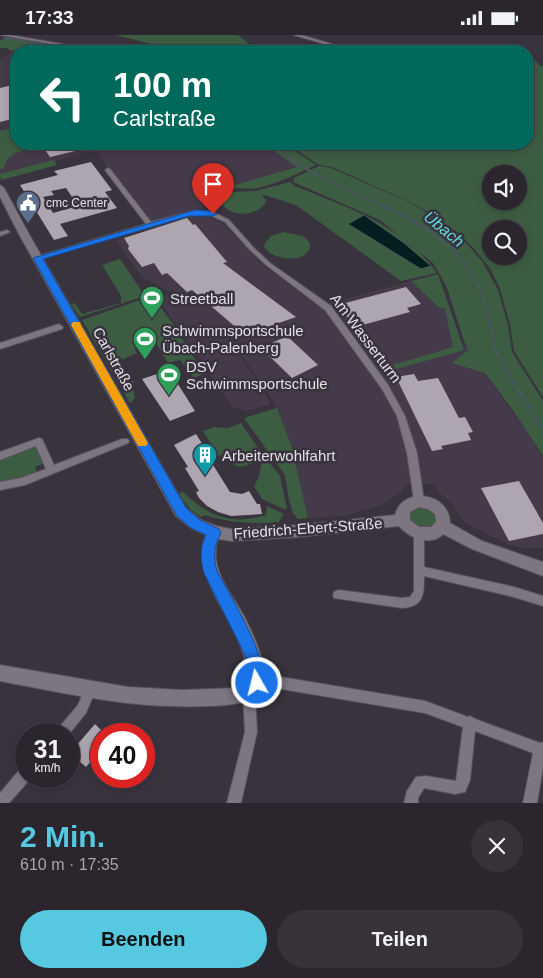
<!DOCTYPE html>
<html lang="de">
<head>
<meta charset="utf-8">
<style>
	body { margin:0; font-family:Helvetica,sans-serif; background:#37323a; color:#f1f3f6; height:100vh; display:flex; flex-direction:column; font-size:19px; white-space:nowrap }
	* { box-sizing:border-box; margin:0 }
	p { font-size:16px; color:#a6a5aa }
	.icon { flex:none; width:28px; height:28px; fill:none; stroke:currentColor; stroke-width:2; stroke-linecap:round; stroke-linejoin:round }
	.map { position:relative; height:768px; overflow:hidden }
	.panel { display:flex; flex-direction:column; background:#2b262e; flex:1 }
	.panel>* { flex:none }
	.banner { position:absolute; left:10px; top:10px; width:524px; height:105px; border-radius:20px; box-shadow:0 2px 8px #0003,0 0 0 1px #47434a; background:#00695c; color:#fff; overflow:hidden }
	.tools { position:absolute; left:482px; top:130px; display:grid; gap:10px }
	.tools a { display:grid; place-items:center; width:45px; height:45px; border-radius:50%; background:#2b262e; box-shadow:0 2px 8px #0003,0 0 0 1px #47434a; font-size:25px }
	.speed { position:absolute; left:15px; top:688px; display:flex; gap:10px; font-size:25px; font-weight:700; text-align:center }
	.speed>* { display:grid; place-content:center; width:65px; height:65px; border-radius:50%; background:#2b262e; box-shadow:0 2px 8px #0003,0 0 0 1px #47434a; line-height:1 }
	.speed small { font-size:12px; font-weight:400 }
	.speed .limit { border:8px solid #d22; background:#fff; color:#111 }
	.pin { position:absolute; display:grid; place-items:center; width:42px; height:42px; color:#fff; margin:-51px -21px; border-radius:50% 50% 50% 0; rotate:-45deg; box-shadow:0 0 5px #0007 }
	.pin .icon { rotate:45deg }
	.me { position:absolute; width:55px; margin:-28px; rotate:352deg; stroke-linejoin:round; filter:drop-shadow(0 0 4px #0008) }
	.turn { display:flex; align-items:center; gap:18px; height:105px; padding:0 20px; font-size:22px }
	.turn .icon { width:65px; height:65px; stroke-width:2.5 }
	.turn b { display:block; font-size:35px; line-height:42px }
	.round { display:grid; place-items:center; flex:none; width:52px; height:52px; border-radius:26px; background:#37323a }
	.summary { display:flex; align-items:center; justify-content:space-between; height:85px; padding:0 20px }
	h1 { font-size:30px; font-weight:600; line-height:38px; color:#56c9e1 }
	.button { display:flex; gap:10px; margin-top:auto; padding:10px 20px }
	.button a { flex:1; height:58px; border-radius:30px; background:#56c9e1; color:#111; font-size:20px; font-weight:600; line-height:58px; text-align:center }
	.button a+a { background:#37323a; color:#f1f3f6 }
	.status { display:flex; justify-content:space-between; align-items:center; height:35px; padding:0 25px; background:#2b262e; direction:ltr }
	.status svg { height:14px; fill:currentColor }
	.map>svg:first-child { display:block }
</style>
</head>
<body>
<div class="status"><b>17:33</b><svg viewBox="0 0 49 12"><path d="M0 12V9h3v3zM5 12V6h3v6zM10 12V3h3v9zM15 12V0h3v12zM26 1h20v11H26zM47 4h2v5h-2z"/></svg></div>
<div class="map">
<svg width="543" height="768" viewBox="0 0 543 768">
	<rect width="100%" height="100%" fill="#39333d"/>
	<g fill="#443a49">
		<path d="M11,18H16V109H263L297,132L210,157L205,171L151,188L95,116L0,140V24Z"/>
		<path d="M192,181L210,182L222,188L264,231L318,271L411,246L439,274H445L456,299L523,391L543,423V513H524L510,510L465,488L452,468L437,456L435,449H407L401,457L384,469L345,481L308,483L292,413L275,369L241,319L242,316L238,318L259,348L271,369L247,376L233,373L208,337H212L209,331H204L157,262L172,258L142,242L116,206Z"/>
	</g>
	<g fill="#3d5d43" fill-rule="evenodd">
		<path d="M116,0H238L258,16H178Z"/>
		<path d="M7,1L97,16H11L7,13H0V6Z"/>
		<path d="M535,25L540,31H543V362L514,316L510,290L500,254L491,235L476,216L460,199L428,177L410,167L332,132L319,130L287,109H528V26ZM491,139H519V166H491ZM491,194H519V221H491Z"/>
		<path d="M16,92V109H30L33,113C20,116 7,118 4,133L0,134V96Z"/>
		<path d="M263,109H284L316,130C297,139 279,148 258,153C248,155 237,151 227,155C221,157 218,161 216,166L205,171L210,157L297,132Z"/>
		<path d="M54,125L57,130L1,145L0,139Z"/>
		<path d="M319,131L331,133L409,167L426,177L458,199L482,226L498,255L508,290L512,317L543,366V421L512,374L485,338L452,328L468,315L464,306L447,253L434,229L380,185L293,147L294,143Z"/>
		<path d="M290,147L295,151C348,173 402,189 437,238L401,246L296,170L261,159L266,165L265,169C255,181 234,182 223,171L224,163L233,157L255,156Z"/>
		<path d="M283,197L303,201L310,208C312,229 273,227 264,212L265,208L271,201Z"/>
		<path d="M120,224L145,261L80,282L71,269L75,268L82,279L121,268V261L102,230Z"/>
		<path d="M438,239L464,315L386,337L383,333L453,312L445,274L439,273L411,246Z"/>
		<path d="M146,263L154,264L171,286L204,339L194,343L180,325L168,328L155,306L134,314L137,318L112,329L120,345L134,346L133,353L135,363L130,368L82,285Z"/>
		<path d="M277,373L292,413L308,483L298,484L293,478L289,465L285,440L244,383Z"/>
		<path d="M241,388L265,423C245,431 238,439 223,419L219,421L203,396L214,392L228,393Z"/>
		<path d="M38,411L45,428L35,432L37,437L15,445L0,447V425Z"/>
		<path d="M268,426L280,441L287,474H284L262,464L254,451L259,442L261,429Z"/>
		<path d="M182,456C208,481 230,491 266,480L267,471L284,479L279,487C253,489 230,488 205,480L201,482L191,475L179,460Z"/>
		<path d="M413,470L432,473L438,484L431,494L412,492L407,476Z"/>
	</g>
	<path fill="#041d1e" stroke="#47575a" d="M364,180L404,208L431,231L421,234L348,189Z"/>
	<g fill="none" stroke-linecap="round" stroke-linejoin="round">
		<g stroke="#47575a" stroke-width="2">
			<path d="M5,3L79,16"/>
			<path d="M271,109L290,123"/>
		</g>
		<path stroke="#47575a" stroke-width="2.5" d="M288,122C361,174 467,179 489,283"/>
		<path stroke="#47575a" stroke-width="3" d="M489,282L495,315L512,345L543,393"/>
	</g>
	<g fill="#ada6b1" fill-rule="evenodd">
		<path d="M16,49V83L0,87V53Z"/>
		<path d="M41,109H92V112L50,122Z"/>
		<path d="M91,127L112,155L105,157L117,173L60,189L68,201L54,205L20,150L58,140L54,136ZM66,153L78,171L53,178L43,162L54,160L51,156Z"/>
		<path d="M187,183L193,190L195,189L227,227L223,228L296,282L245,300L192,255L187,257L167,238L162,240L154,228L142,232L128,214L129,211L124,203Z"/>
		<path d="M406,252L421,269L407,273L410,277L355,292L338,270Z"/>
		<path d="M287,301L318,330L292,343L261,313Z"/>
		<path d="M169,335L195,376L170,386L142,344Z"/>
		<path d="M414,339L418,346L438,343L459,383L465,382L473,397L468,398L471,405L441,411L443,414L432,416L396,342Z"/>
		<path d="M196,399L210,421L208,422L230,457L242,459L249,456L257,469H260L262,479L231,481L218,477L207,471L199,463L196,457L199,456L185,433L188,432L174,410Z"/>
		<path d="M519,446L543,488V499L509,506L481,453Z"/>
		<path d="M95,689L101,695V714L86,732L70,718Z"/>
	</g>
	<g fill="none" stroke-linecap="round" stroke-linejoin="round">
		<defs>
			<g id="street">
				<path d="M0,0H10L102,16H93Z"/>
				<path d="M294,0H301L355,16H349Z"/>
				<path d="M108,133L110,134L151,187L195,175L215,178L229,185L253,212L270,228L331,271L388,350L405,381L417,418L424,466L422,469L419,470L416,469L414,466L407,418L397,381L382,354L325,275L266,230L249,214L225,187L212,181L195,179L39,224H35V222L146,189L105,135Z"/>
				<path d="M7,195L10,197L0,201V197Z"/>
				<path d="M59,289L63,292L62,294L0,314V308Z"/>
				<path d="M39,403L42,404L43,406L54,430L122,404H128L129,406L128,408L25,450L0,455V447L21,443L46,434L36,411L0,425V417Z"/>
				<path d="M419,495L423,496L424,499V532L514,552L543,561V571L514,562L424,541C424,559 424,572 402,573L334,563L333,560L334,557L338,555L402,563L410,562L414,556V499L415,496Z"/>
				<path d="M257,638L425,666L468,682L470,681L475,684L540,708L543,707V732L537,768H523L533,718L475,696L470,745L465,757L455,759L424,753L418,763V768H404L407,756L416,742L426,741L456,746L463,692L425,678L257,650L253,648L251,644L253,640Z"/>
				<path d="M90,648L94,650L96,654L86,678L69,699H55L57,695L78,670L86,650Z"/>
				<path d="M249,652L253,654L255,658L257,697L241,768H227L245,697L243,658L245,654Z"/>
				<path d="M26,732V741H31V743L9,768H0V758L21,733Z"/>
			</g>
			<path id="secondary" d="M0,150L4,153L30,201L186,473L201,485L216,491L231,494L298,490L395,480C403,450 450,458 450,488L482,506L543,527V541L472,514L443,499C431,512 409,503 399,491L298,502L231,506L218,504C208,534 232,559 245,583C253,599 274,643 261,659C246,677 152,671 127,668C85,663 42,654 0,646V630L128,652L182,655L238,653L248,648C250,593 186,546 206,500L191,493L176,481L20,201L0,162ZM419,472L428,474L435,479L436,487L431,492H419L410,485V477Z"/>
		</defs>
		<use href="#street" stroke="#57525a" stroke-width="2"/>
		<use href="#secondary" stroke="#57525a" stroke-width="2"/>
		<use href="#street" fill="#7d7681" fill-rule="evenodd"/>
		<use href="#secondary" fill="#7d7681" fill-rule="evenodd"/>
	</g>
	<path fill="#1a73e8" stroke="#114b97" d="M195,175L213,176L217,179L213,181H189L43,224L186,473L200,485L219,494L221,498C214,510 213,523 217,536C230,561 273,629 262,653L257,656L252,653L245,620L204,538C200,525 200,512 206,500L191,493L177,481L33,223Z"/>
	<path fill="#f59e0b" d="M73,287H80L81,290L148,408L146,411H138L71,290Z"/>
	<defs>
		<symbol id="civic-pin" viewBox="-11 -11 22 30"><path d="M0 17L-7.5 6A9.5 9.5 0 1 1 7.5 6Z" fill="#5c6f8a" stroke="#39333d"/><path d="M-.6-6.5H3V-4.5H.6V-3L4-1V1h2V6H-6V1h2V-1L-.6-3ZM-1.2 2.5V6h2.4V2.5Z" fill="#fff"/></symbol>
		<symbol id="stadium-pin" viewBox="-11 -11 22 30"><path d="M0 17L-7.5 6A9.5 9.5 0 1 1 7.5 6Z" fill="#2e9e5b" stroke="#39333d"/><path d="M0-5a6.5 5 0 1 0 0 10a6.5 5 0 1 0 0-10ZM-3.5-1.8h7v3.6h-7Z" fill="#fff"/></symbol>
		<symbol id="building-pin" viewBox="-11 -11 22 30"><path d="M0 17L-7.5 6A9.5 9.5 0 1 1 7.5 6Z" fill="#0f9aa8" stroke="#39333d"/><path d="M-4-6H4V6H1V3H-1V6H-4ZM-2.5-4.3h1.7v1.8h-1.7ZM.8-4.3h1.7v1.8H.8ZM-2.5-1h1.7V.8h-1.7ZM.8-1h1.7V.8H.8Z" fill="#fff"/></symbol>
	</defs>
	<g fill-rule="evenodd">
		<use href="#civic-pin" x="14" y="154" width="28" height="38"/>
		<use href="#stadium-pin" x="138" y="249" width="28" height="38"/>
		<use href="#stadium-pin" x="131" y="290" width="28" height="38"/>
		<use href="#stadium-pin" x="155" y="326" width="28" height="38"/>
		<use href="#building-pin" x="191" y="406" width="28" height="38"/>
	</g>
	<g text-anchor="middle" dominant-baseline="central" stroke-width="5" stroke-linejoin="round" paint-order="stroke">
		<g font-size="12" fill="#e3dfe5" stroke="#39333d" text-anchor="start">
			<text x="46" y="168">cmc Center</text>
		</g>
		<g font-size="15" fill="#e3dfe5" stroke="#39333d" text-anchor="start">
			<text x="170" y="263">Streetball</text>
			<text x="162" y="295">Schwimmsportschule<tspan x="162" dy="17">Übach-Palenberg</tspan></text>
			<text x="186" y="331">DSV<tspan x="186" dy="17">Schwimmsportschule</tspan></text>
			<text x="222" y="420">Arbeiterwohlfahrt</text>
		</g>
		<g font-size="15" fill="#e3dfe5" stroke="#39333d">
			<text transform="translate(366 303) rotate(53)">Am Wasserturm</text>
			<text transform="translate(114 324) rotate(61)">Carlstraße</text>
			<text transform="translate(308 493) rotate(-4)">Friedrich-Ebert-Straße</text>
		</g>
		<g font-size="16" font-style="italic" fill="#61d9dd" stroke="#39333d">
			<text transform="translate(444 194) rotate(39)">Übach</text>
		</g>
	</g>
</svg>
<div class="tools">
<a><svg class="icon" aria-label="sound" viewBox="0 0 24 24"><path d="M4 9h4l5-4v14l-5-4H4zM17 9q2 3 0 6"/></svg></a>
<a><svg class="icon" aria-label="search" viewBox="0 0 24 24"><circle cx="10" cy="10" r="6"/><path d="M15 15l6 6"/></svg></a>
</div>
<div class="speed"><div>31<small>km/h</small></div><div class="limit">40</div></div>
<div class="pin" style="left:213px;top:179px;background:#d93025"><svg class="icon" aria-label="arrive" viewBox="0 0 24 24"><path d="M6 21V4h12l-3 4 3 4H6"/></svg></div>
<svg class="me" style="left:257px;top:648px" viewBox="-20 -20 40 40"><circle r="17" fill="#1a73e8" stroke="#fff" stroke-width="3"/><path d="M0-11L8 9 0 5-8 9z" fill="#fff"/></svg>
<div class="banner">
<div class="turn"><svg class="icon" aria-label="left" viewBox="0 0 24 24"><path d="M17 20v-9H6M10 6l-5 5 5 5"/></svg><div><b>100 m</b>Carlstraße</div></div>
</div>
</div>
<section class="panel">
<div class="summary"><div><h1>2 Min.</h1><p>610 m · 17:35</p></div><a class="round"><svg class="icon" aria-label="close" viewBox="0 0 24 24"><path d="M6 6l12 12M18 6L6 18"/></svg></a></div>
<div class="button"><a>Beenden</a><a>Teilen</a></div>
</section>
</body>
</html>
